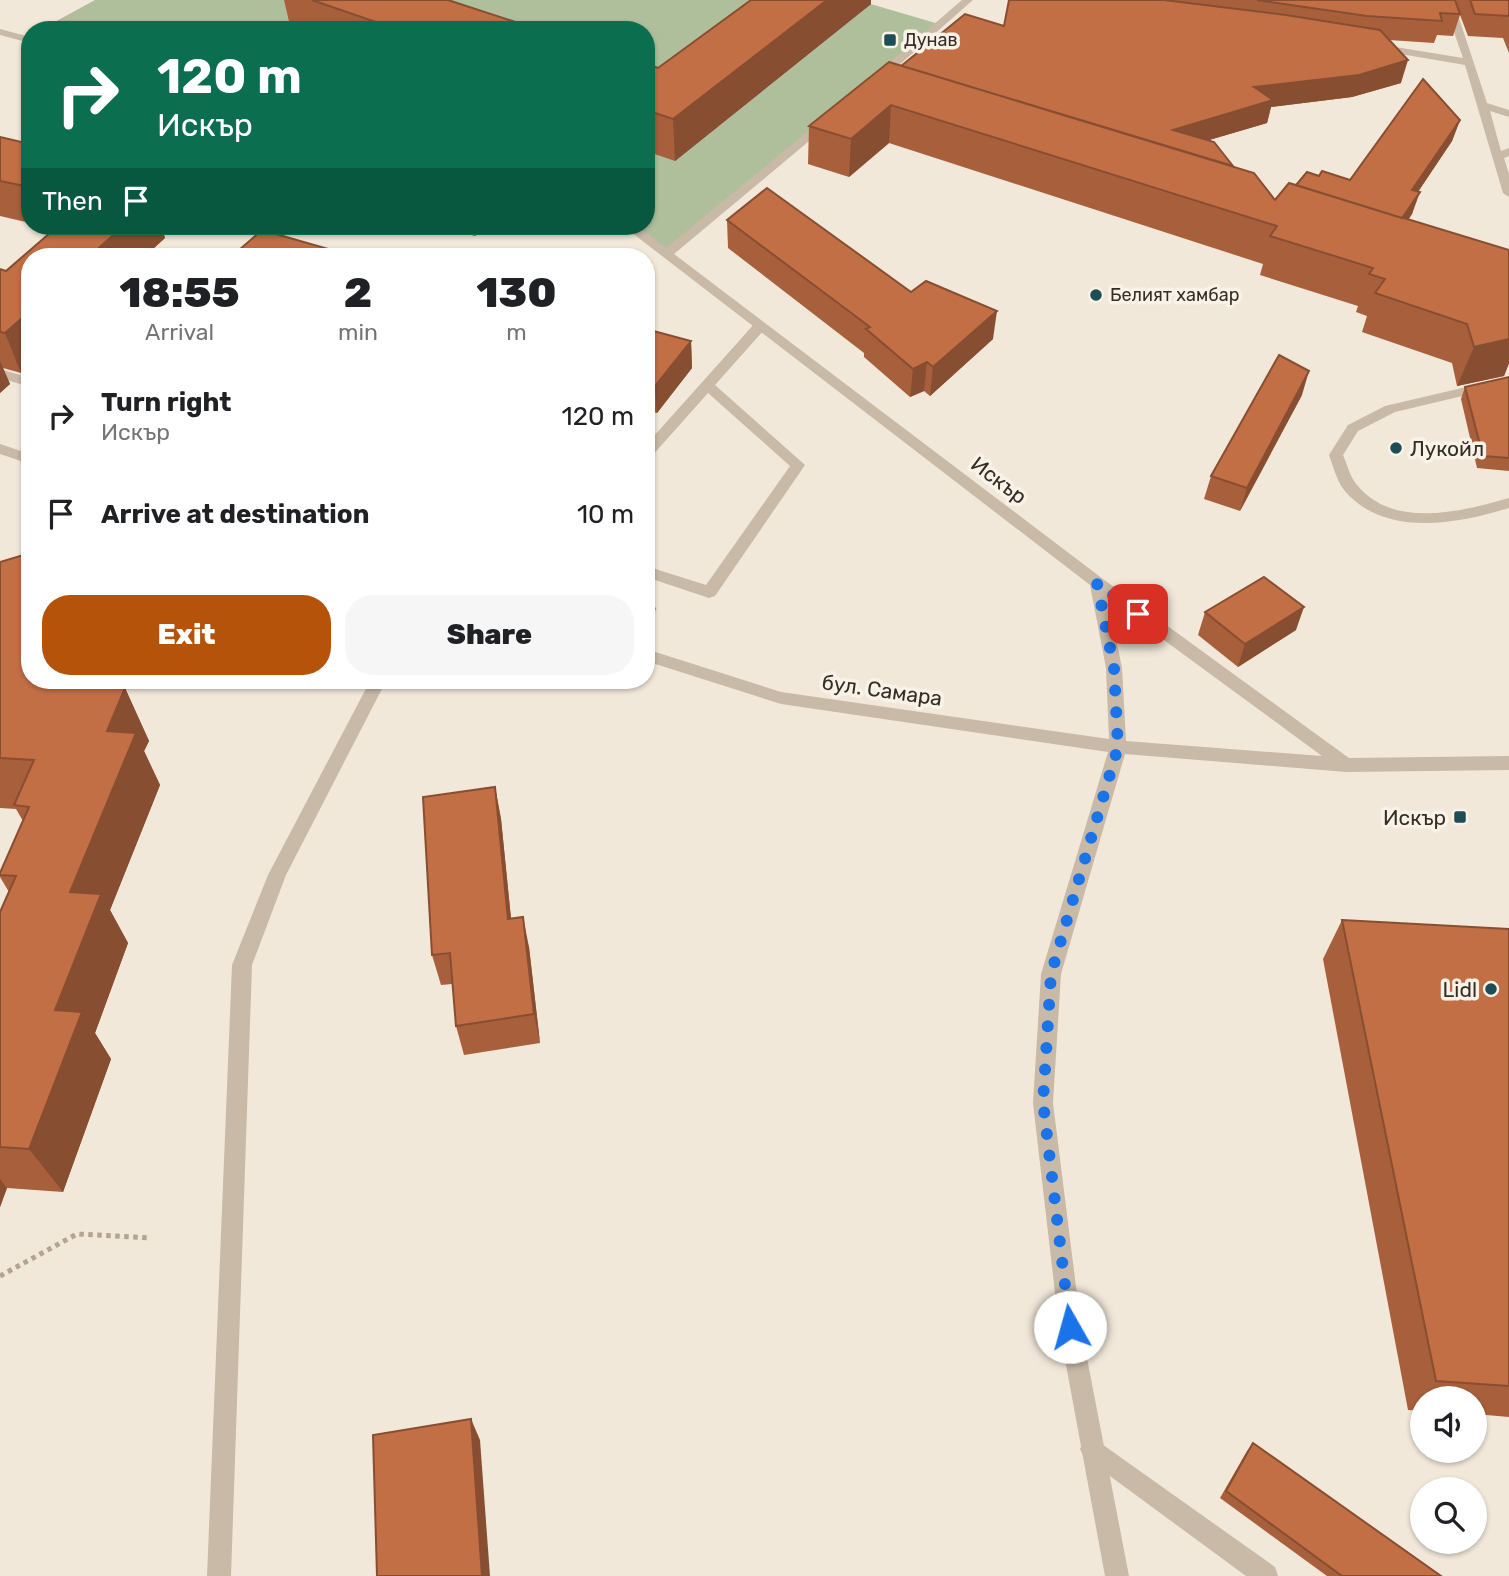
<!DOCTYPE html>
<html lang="en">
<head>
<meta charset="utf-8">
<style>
	body { margin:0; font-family:Rubik,sans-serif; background:#f6f6f6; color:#202124; height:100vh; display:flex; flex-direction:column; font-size:26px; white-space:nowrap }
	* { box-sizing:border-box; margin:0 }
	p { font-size:23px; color:#757577 }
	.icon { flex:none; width:38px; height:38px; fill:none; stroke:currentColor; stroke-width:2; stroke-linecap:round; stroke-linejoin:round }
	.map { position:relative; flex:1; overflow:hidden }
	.side { position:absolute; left:21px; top:248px; width:634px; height:441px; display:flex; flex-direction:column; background:#fff; border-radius:28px; box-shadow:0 2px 5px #0004 }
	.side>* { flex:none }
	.guide { position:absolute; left:21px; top:21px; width:634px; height:214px; border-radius:28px; box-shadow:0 2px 5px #0004; background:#0b6e4f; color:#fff; overflow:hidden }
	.controls { position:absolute; left:1410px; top:1386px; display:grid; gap:14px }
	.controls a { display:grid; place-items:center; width:77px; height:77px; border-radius:50%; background:#fff; box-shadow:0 2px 5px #0004; font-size:35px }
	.pin { position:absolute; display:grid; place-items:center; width:60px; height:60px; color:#fff; margin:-30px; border-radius:14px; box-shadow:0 4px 10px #0006 }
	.me { position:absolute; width:77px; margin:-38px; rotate:353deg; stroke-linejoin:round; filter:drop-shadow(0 0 5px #0008) }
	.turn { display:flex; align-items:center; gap:24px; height:147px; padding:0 21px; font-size:32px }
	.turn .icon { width:91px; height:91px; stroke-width:2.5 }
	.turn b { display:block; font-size:49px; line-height:60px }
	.then { display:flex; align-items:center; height:66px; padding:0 21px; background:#0003; gap:14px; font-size:26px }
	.eta { display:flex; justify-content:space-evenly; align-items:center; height:119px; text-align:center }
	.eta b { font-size:42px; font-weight:800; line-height:49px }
	.cta { display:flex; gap:14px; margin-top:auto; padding:14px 21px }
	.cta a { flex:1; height:80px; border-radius:28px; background:#b45309; color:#fff; font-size:28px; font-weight:800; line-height:80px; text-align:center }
	.cta a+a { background:#f6f6f6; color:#202124 }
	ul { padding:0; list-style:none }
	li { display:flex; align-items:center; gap:21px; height:98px; padding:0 21px }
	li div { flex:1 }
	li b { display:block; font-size:26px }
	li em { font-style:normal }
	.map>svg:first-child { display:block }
</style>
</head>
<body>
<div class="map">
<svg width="1509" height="1576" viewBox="0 0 1509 1576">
	<rect width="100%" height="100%" fill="#f1e8da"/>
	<path fill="#b0bf9b" d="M95,0H857L939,24L666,254L629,226H646V30H40Z"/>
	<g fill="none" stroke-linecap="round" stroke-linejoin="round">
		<path stroke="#b4a391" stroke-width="4.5" stroke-dasharray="3.5 3.5" stroke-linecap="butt" d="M646,612L657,607"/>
		<path stroke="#b4a391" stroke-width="5" stroke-dasharray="4.5 4.5" stroke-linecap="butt" d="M0,1276L77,1234L151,1238"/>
		<g fill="#c9b9a7" fill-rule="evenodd">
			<path d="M760,322L767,326L765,329L715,385L805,465L715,596L709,598L646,577V566L706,585L790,466L708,393L651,457L646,459V445L755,323Z"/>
			<path d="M0,369L30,378V387L0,378Z"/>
			<path d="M1509,377V385L1395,412L1358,431L1343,455C1347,464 1350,477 1357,485C1394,530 1462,511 1509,498V508C1457,524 1384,538 1344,490C1337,481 1333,466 1329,455L1348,425L1385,406Z"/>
			<path d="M1092,1437L1275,1567L1278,1576H1246L1084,1457L1080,1449L1084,1441Z"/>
		</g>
		<g fill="#c9b9a7" fill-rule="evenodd">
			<path d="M962,0H973L882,80H874V76Z"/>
			<path d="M1443,0H1453L1487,103L1509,110V117L1490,111L1501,151L1509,148V156L1504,158L1509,174V197L1503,193L1465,65L1377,50L1372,47L1377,44L1463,58Z"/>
			<path d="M0,29L30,37V43L0,35Z"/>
			<path d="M823,119L833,121L674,254L1103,579L1349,758L1509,756V770L1346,772L1125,754L1061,974L1053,1103L1081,1327L1129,1576H1105L1059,1327L1033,1103L1041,974L1108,752L781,704L646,661V649L781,692L1109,739L1106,668L1090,585L623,226H637L666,248ZM1108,599L1322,756L1126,741L1122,668Z"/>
			<path d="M0,444L30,454V464L0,454Z"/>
			<path d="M370,681H386L286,875L252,965L231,1576H207L232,965L268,875Z"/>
		</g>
	</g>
	<g fill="#a85f3c">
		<path d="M284,0H448L540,30H291Z"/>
		<path d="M751,0H871V4L675,161L646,151V64L658,68Z"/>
		<path d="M1009,0H1509V53L1503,38L1468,36L1460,15L1453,36L1437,35L1434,43L1389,40L1401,83L1352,97L1271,107L1267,123L1209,140L1233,166L1275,200L1296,185L1319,176L1350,180L1460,120L1452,141L1418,192L1412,214L1408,220L1509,250V363L1504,376L1457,386L1452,363L1362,332L1367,316L1356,312L1358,306L1260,275L1263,264L889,143L849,177L808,164L809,126L901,66L1004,26Z"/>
		<path d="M0,137L30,144V223L0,216Z"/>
		<path d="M727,220L911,292L993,339L930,396L924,391L910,397L864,357V353L728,248Z"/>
		<path d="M43,226H161L165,238L144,257H30L21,373L3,368L10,384L0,393V269L6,271L55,228Z"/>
		<path d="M439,226H486L475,236Z"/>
		<path d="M646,329L691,341L692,368L657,413L646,410Z"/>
		<path d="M1509,377V471L1477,468L1461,399L1465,387Z"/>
		<path d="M1302,395L1240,511L1204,499L1211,476Z"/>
		<path d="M0,562L30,681H90L91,686L125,688L149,741L144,751L160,785L110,910L128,943L95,1033L111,1059L63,1192L7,1188L0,1207V912L9,892L0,877V873L23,821L16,809L0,808Z"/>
		<path d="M1205,612L1296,630L1238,667L1198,635Z"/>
		<path d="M495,787L501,819L511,918L529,947L540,1043L464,1055L456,1026L452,984L441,985L432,955Z"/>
		<path d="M1342,920L1509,929V1417L1475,1414V1398H1423V1411L1408,1410L1323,959Z"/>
		<path d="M1253,1443L1441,1576H1327L1220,1498L1247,1451Z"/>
	</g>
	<g fill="#884e31">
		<path d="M827,0H871V4L675,161L673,119Z"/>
		<path d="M1408,60L1401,83L1352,97L1271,107L1267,123L1172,151L1173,130L1254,87Z"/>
		<path d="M891,105L889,143L849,177L851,139Z"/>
		<path d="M1460,120L1452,141L1405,211L1412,190Z"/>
		<path d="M1420,192L1412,214L1392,244L1399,222Z"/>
		<path d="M123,226H161L165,238L144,257H89Z"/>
		<path d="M473,226H486L475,236Z"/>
		<path d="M30,311V365L21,373L5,333Z"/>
		<path d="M997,311L993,339L930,396L933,367Z"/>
		<path d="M1509,339V363L1504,376L1457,386L1474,347Z"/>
		<path d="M691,341L692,368L657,413L655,386Z"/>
		<path d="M0,361L10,384L0,393Z"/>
		<path d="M927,362L924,391L910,397L913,369Z"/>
		<path d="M1309,371L1302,395L1240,511L1247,488Z"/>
		<path d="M1304,607L1296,630L1238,667L1245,644Z"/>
		<path d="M79,681H90L105,738L80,686Z"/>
		<path d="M125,688L149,741L144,751L160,785L110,910L128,943L95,1033L111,1059L63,1192L29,1149L55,1010L70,892L107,731Z"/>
		<path d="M495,787L501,819L514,949L508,919Z"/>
		<path d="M523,917L529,947L540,1043L534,1014Z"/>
		<path d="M0,1179L7,1188L0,1207Z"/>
		<path d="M471,1419L480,1440L490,1576H482Z"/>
	</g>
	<g fill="#c36f46" stroke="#884e31" stroke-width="2">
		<path d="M312,0H448L540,30H399Z"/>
		<path d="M751,0H827L673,119L646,110V64L658,68Z"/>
		<path d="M1009,0H1164L1286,15L1380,30L1408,60L1359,75L1254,87L1273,100L1173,130L1214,142L1233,166L901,66L965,14L1004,26Z"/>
		<path d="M1257,0H1455L1460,14L1440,13L1442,21L1367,16Z"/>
		<path d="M1470,0H1509V16L1475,14Z"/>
		<path d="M889,62L1254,173L1275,200L1289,183L1509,250V339L1474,347L1467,324L1375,293L1385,279L1369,274L1373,268L1270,236L1277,226L891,105L851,139L809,126Z"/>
		<path d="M1423,79L1460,120L1412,190L1420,192L1402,218L1296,185L1307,172L1319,176L1322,171L1350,180Z"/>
		<path d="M0,137L30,144V187L0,181Z"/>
		<path d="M767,188L911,292L926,281L997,311L933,367L927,362L913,369L866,329L870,327L727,220Z"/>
		<path d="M58,226H123L89,257H30V311L5,333L0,332V269L6,271Z"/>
		<path d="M262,230L356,257L358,255L367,257H231Z"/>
		<path d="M646,329L691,341L655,386L646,384Z"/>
		<path d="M1279,355L1309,371L1247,488L1211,476Z"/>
		<path d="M1509,377V458L1483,456L1465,387Z"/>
		<path d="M30,553V681H79L80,686L125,688L107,731L136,733L70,892L101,894L55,1010L82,1012L29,1149L0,1147V912L16,876L0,875V873L29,807L14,805L34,760L0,758V562Z"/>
		<path d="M1264,577L1304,607L1245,644L1205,612Z"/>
		<path d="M495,787L508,919L523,917L534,1014L456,1026L450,953L432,955L423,797Z"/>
		<path d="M1342,920L1509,929V1386L1436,1381Z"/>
		<path d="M471,1419L482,1576H377L373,1435Z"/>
		<path d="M1253,1443L1441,1576H1342L1226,1491Z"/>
	</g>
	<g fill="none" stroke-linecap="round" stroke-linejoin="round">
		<path stroke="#1a73e8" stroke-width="12" stroke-dasharray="0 21.6" d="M1070,1327L1043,1102L1051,974L1118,747L1114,668L1097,583L1138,614"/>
	</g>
	<g fill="#1e4d55" stroke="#f9f2e7" stroke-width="2.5">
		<rect x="883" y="33" width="14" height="14" rx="3.5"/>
		<circle cx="1096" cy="295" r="7"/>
		<circle cx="1396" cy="448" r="7"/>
		<rect x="1453" y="810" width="14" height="14" rx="3.5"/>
		<circle cx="1491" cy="989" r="7"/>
	</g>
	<g text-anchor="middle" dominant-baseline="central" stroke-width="7" stroke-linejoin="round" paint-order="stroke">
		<g font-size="18" fill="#352d27" stroke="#f9f2e7" text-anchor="start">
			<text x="904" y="40">Дунав</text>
			<text x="1110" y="295">Белият хамбар</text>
		</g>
		<g font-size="21" fill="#352d27" stroke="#f9f2e7" text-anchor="end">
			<text x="1410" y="448" text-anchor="start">Лукойл</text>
			<text x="1446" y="817">Искър</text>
			<text x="1477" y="989">Lidl</text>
		</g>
		<g font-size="21" fill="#352d27" stroke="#f9f2e7">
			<text transform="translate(999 480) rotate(37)">Искър</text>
			<text transform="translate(882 690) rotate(8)">бул. Самара</text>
		</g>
	</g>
</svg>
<div class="controls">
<a><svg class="icon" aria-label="sound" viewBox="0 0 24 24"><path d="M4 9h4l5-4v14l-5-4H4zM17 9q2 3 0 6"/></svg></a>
<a><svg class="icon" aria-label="search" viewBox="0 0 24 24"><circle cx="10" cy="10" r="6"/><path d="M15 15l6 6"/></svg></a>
</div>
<div class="pin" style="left:1138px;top:614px;background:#d93025"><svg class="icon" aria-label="arrive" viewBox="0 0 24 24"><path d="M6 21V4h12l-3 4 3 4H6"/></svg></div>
<svg class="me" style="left:1070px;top:1327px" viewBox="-20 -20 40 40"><circle r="19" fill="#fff"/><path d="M0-13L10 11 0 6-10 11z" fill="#1a73e8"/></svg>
<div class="guide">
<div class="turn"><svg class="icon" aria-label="right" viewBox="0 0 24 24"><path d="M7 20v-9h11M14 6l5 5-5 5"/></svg><div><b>120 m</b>Искър</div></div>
<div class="then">Then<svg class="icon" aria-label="arrive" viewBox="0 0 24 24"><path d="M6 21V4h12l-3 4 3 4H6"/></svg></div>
</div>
<section class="side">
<div class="eta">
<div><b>18:55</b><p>Arrival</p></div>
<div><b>2</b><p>min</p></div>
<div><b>130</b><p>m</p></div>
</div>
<ul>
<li><svg class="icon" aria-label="right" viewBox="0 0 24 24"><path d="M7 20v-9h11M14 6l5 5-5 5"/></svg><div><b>Turn right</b><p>Искър</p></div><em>120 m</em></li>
<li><svg class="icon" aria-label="arrive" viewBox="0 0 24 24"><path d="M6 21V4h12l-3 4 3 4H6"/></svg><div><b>Arrive at destination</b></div><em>10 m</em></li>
</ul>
<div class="cta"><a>Exit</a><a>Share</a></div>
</section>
</div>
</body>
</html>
